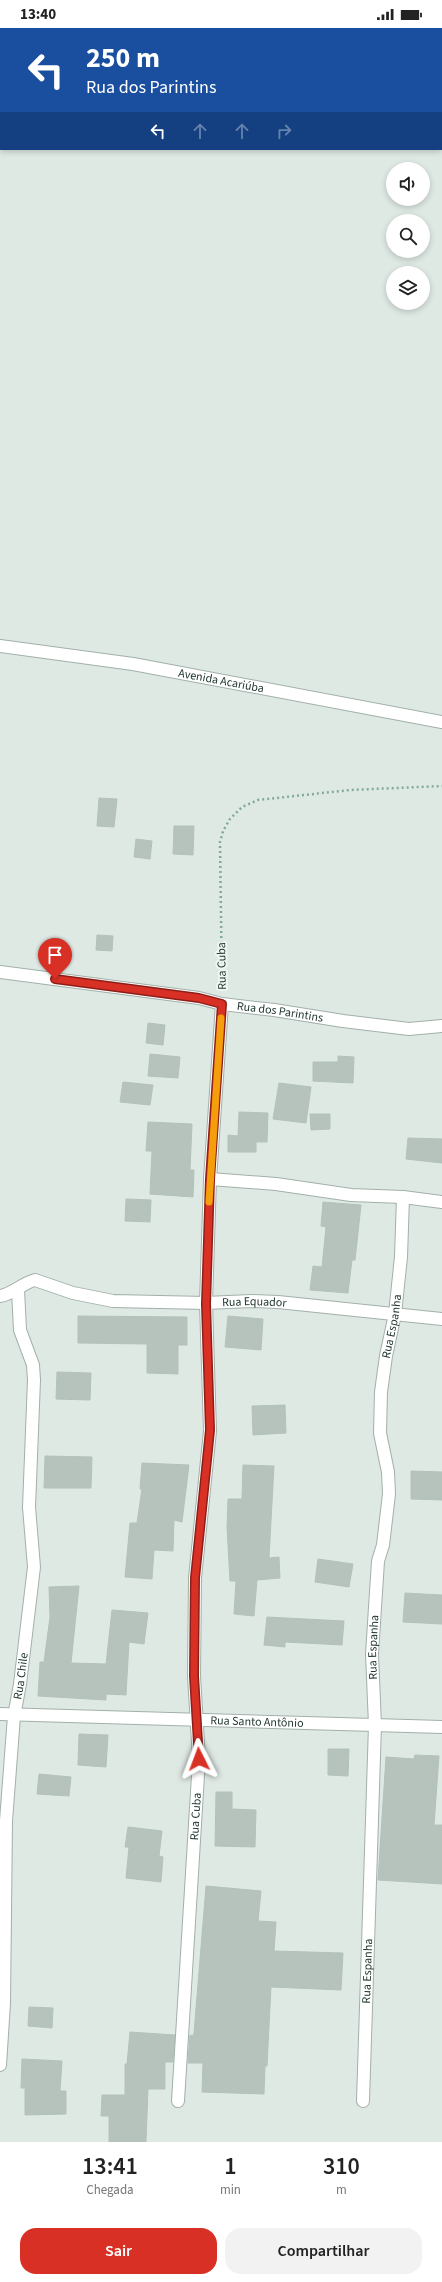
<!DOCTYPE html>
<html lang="pt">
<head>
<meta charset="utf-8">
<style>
	body { margin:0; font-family:"Source Sans 3",sans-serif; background:#f2f2f2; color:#222; height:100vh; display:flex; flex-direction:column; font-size:15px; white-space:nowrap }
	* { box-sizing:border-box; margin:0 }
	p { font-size:13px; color:#767676 }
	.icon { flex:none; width:22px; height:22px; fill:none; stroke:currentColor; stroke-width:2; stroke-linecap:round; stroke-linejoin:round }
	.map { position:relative; height:2114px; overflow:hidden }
	.side { display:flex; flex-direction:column; background:#fff; flex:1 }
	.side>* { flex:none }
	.banner { position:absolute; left:0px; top:0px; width:442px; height:122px; box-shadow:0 2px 6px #0003; background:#1a4fa0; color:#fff; overflow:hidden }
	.buttons { position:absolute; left:386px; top:134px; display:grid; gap:8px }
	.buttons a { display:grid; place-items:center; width:44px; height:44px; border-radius:50%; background:#fff; box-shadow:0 2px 6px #0003; font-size:20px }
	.pin { position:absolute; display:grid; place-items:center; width:34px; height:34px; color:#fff; margin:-41px -17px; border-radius:50% 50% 50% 0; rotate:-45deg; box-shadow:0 0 4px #0007 }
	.pin .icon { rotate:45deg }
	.me { position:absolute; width:44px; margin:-22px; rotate:357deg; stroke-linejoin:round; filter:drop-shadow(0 0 3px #0008) }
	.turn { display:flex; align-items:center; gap:14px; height:84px; padding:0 20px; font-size:18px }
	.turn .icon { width:52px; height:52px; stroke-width:2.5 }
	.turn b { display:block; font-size:28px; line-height:34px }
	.lanes { display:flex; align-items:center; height:38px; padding:0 20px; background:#0003; justify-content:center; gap:20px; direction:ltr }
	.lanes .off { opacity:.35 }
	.eta { display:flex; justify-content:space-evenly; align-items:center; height:68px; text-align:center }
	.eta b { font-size:24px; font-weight:600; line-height:28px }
	.cta { display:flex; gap:8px; margin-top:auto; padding:8px 20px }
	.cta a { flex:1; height:46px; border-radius:16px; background:#d93025; color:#fff; font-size:16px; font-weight:600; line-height:46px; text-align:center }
	.cta a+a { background:#f2f2f2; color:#222 }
	.status { display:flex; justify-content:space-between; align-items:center; height:28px; padding:0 20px; background:#fff; direction:ltr }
	.status svg { height:11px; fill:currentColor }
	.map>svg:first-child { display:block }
</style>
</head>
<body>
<div class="status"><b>13:40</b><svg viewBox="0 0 49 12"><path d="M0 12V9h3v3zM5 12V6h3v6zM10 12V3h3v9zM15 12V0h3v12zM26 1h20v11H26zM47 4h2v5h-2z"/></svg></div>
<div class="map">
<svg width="442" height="2114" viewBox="0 0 442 2114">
	<rect width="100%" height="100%" fill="#dfe9e4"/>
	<g fill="#b5c3bc" stroke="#b2c2ba">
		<path d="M99,770L117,771L114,799L97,798Z"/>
		<path d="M174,798H194L193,827L173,826Z"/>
		<path d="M136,811L152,813L150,831L134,829Z"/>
		<path d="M97,907L113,908L112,923L96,922Z"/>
		<path d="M148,995L165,997L163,1017L146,1015Z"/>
		<path d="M150,1026L180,1029L178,1050L148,1048Z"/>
		<path d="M338,1028L354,1029L353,1055L313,1053V1034H338Z"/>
		<path d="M123,1054L153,1057L150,1077L120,1074Z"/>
		<path d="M279,1055L311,1059L306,1095L273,1091Z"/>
		<path d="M239,1084L268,1085L267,1114H256V1124H228V1107L238,1108Z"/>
		<path d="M310,1086H330V1101L311,1102Z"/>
		<path d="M148,1094L192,1096L190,1142H194L193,1169L150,1166L152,1123H146Z"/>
		<path d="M408,1110L442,1111V1135L406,1131Z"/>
		<path d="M126,1171L151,1172L150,1194L125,1193Z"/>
		<path d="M323,1174L361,1177L355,1232H352L348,1265L310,1262L313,1238L322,1239L326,1199L321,1198Z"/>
		<path d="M78,1288L187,1289V1317H178V1346L147,1345V1316L78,1315Z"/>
		<path d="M228,1288L263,1291L261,1322L225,1319Z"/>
		<path d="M57,1344L91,1345L90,1372L56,1371Z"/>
		<path d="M285,1377L286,1405L253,1407L252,1378Z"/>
		<path d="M45,1428L92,1429L91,1460H44Z"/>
		<path d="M142,1435L189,1437L182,1494L174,1492L173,1523L154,1522L152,1551L125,1549L130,1495H137L142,1461H140Z"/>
		<path d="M243,1437L274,1438L269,1530L279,1529L280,1550L257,1552L254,1588L234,1586L236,1553H230L227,1499L228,1471H242Z"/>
		<path d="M411,1443L442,1444V1472L411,1471Z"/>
		<path d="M318,1531L353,1536L349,1559L315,1554Z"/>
		<path d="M79,1558L71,1635L106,1636L112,1582L148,1585L144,1616L129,1614L126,1667L106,1666V1672L38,1668L40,1634H44L50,1589L49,1559Z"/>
		<path d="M405,1565L442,1567V1596L403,1594Z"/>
		<path d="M267,1589L344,1593L342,1617L285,1614V1619L264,1617Z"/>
		<path d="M79,1706L108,1707L106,1739L78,1737Z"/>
		<path d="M328,1721H349L348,1748L328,1747Z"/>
		<path d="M415,1727L439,1728L434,1797H442V1856L378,1852L386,1729L414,1731Z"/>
		<path d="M39,1746L71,1749L69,1768L37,1766Z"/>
		<path d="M216,1764H232V1781L256,1782L255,1819L215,1818Z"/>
		<path d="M128,1799L162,1803L159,1828L163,1829L161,1854L126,1850L129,1819H125Z"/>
		<path d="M206,1858L261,1863L258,1893L276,1894L274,1923L343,1925L341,1962L271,1959L267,2038H265L264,2066L202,2064L203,2035H188L190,2007L193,2008L194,2005Z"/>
		<path d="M29,1979L53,1980L52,2000L28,1998Z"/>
		<path d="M130,2004L175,2007L173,2034H165V2061H148L146,2114H109V2088H101L102,2067H125V2036H127Z"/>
		<path d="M22,2031L62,2033L60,2063H66V2086L25,2087V2060H21Z"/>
	</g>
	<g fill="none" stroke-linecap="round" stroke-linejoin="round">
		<defs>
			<g id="minor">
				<path id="s1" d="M0,618L133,636L442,694"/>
				<path id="s2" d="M0,944L199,970L222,976L274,982L343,993L409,1001L442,998"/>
				<path d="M210,1151L276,1156L351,1167L403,1169L442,1174"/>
				<path id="s3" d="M0,1268C14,1266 22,1255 35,1252L73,1265L113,1273L206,1275L251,1273L278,1274L442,1291"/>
				<path id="s4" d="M0,1686L442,1699"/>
				<path id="s5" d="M0,2037L4,1975L6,1793L14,1688L20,1656L34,1539L29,1479L34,1352L33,1337L20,1302L18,1262"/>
				<path id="s6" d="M178,2073L199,1731L194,1648L195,1550L210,1403L206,1275L210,1151L222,976"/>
				<path id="s7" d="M363,2073L375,1697L372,1626L378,1533L383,1517L389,1466L388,1444L380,1405L381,1364L386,1328L395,1286L401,1229L403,1169"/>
			</g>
		</defs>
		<use href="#minor" stroke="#a2b0aa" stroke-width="14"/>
		<path stroke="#82aa9b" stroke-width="2.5" stroke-dasharray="2 3" stroke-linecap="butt" d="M222,960L220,814L223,803L230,791L242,779L258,772L350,762L442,758"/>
		<use href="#minor" stroke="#fff" stroke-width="12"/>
	</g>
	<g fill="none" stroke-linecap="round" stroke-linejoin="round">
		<defs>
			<path id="route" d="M55,951L199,970L222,976L210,1151L206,1276L210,1402L195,1550L194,1648L199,1731"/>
		</defs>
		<use href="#route" stroke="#8d1f18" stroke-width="10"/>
		<use href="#route" stroke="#d93025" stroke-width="7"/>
		<path stroke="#f59e0b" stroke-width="7" d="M209,1174L221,990"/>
	</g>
	<g text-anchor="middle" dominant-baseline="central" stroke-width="4" stroke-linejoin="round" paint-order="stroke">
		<g font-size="12" fill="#213730" stroke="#eff6f2">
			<text stroke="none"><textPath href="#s1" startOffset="224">Avenida Acariúba</textPath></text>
			<text transform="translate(222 938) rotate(-91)">Rua Cuba</text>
			<text stroke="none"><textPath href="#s2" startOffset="283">Rua dos Parintins</textPath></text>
			<text stroke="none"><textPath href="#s3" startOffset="261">Rua Equador</textPath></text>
			<text stroke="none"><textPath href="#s7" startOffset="778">Rua Espanha</textPath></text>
			<text stroke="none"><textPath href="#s7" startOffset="454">Rua Espanha</textPath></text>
			<text stroke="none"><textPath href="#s5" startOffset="390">Rua Chile</textPath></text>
			<text stroke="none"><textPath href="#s4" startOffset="257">Rua Santo Antônio</textPath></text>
			<text stroke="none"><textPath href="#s6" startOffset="285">Rua Cuba</textPath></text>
			<text stroke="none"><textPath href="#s7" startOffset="130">Rua Espanha</textPath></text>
		</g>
	</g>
</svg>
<div class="buttons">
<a><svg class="icon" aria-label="sound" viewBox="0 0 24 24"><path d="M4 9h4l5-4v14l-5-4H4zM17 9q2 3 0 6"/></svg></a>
<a><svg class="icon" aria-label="search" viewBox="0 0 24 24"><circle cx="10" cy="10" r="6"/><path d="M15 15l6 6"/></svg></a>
<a><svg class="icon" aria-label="layers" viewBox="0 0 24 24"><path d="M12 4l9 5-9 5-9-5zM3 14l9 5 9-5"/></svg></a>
</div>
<div class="pin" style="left:55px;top:951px;background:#d93025"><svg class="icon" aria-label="arrive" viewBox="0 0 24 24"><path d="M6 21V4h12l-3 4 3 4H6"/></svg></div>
<svg class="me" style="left:199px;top:1731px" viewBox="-20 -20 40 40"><path d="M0-17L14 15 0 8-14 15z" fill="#d93025" stroke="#fff" stroke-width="4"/></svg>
<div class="banner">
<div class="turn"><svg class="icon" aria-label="left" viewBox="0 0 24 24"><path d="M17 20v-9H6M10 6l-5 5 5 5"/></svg><div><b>250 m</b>Rua dos Parintins</div></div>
<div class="lanes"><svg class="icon" aria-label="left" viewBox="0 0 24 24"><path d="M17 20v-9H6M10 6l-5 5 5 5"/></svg><svg class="icon off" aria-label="ahead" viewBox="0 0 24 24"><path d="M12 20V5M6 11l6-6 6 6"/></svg><svg class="icon off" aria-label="ahead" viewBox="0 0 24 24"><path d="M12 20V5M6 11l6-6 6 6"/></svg><svg class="icon off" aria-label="right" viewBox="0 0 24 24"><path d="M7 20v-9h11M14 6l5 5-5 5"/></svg></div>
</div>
</div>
<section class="side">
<div class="eta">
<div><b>13:41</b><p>Chegada</p></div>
<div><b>1</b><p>min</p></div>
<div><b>310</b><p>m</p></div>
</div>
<div class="cta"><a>Sair</a><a>Compartilhar</a></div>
</section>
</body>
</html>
